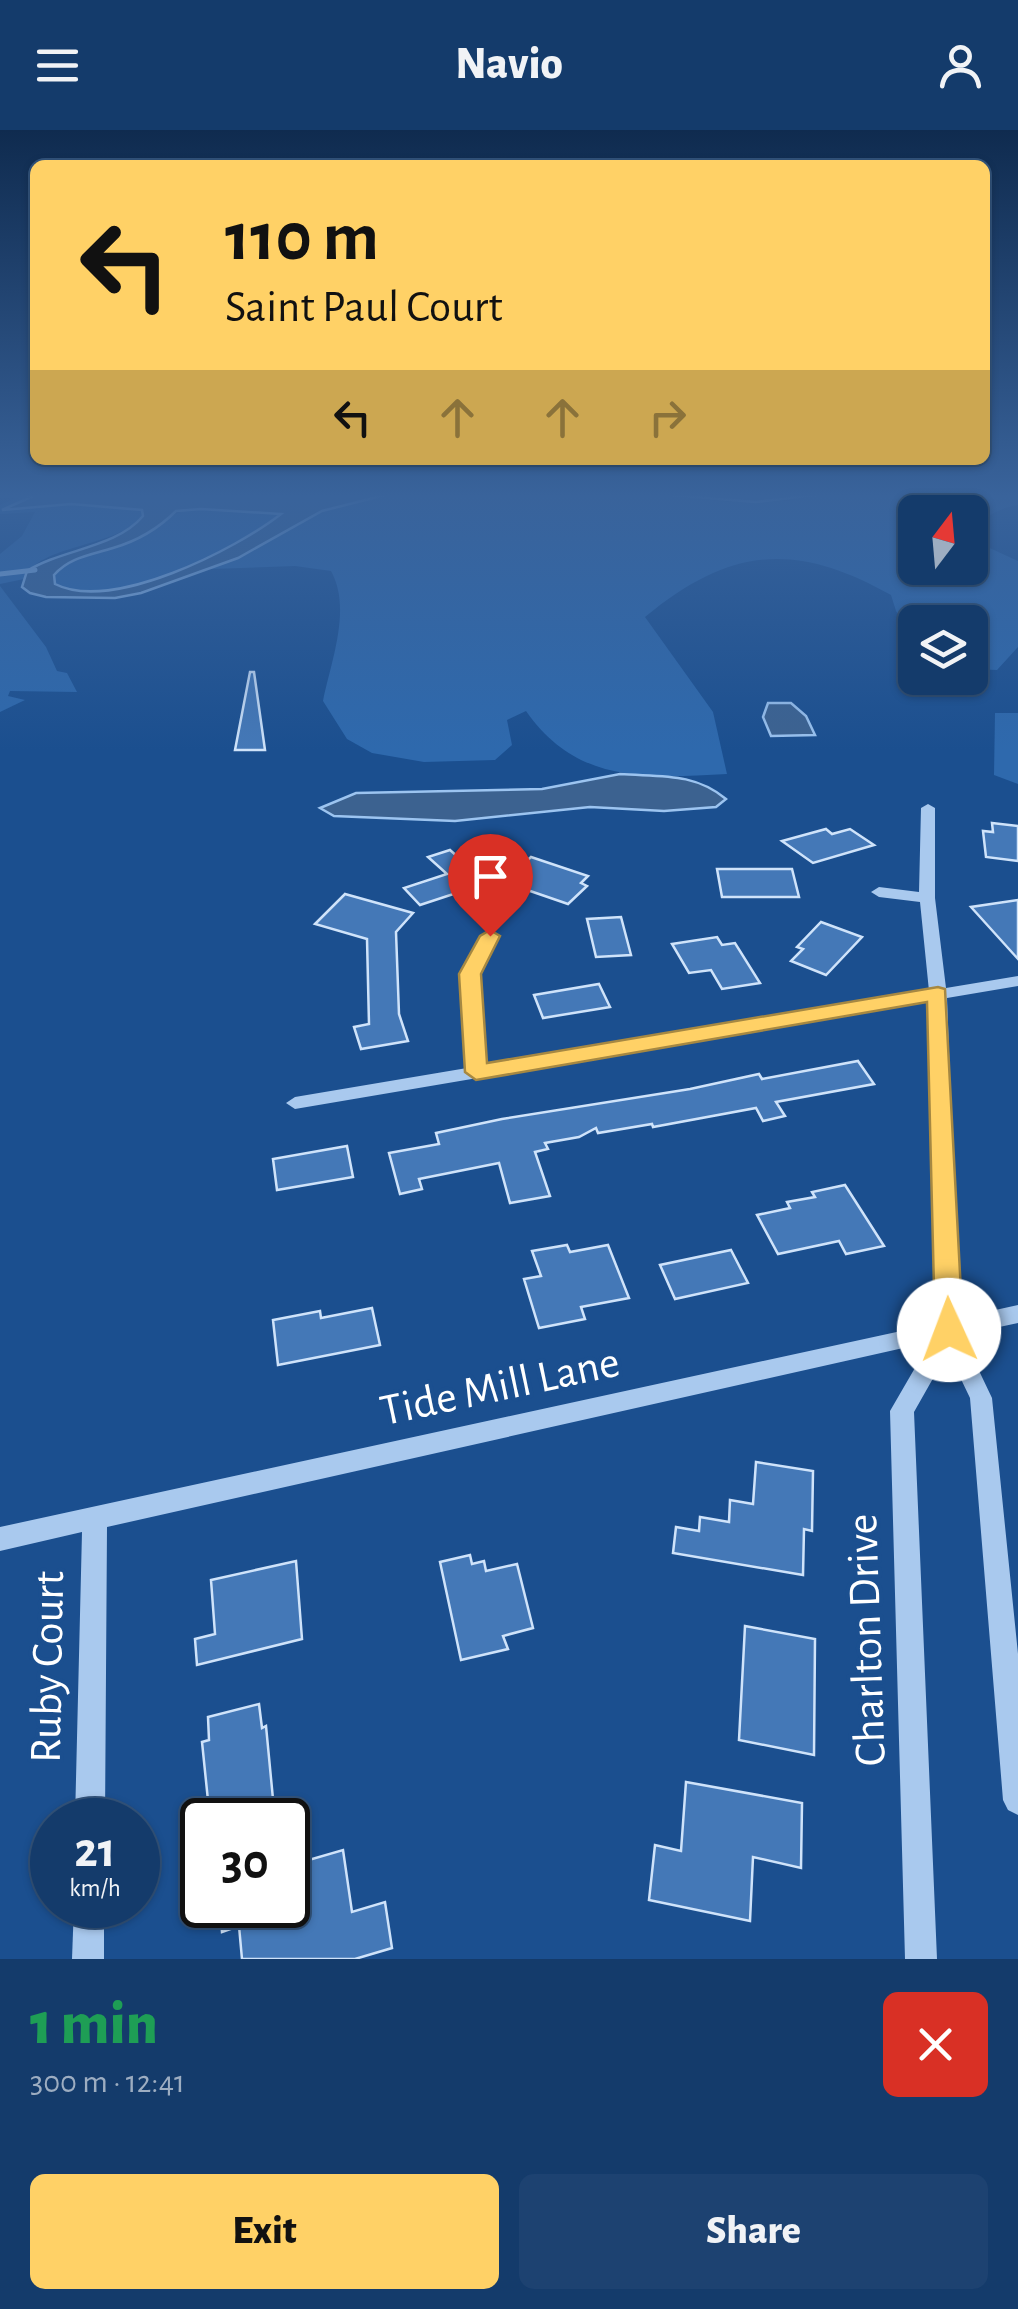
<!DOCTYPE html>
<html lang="en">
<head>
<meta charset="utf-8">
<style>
	body { margin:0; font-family:"Alegreya Sans",sans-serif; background:#1d4271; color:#f1f3f6; height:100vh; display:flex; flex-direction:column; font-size:38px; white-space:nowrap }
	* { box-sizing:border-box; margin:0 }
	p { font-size:32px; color:#9dadc1 }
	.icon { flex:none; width:55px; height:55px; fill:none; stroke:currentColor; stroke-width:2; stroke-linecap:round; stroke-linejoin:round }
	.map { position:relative; height:1829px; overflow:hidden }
	.details { display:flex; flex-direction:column; background:#143b6b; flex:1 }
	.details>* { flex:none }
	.guide { position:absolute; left:30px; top:30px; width:960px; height:305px; border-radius:15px; box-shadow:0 2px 8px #0004,0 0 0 2px #33557e; background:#ffd166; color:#111; overflow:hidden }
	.needle { width:65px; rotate:16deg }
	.controls { position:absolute; left:898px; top:365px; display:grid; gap:20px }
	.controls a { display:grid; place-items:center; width:90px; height:90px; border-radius:15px; background:#143b6b; box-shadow:0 2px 8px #0004,0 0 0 2px #33557e; font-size:50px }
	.speed { position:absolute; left:30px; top:1668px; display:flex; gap:20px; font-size:50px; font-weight:700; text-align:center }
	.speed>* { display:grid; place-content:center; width:130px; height:130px; border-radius:50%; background:#143b6b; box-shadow:0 2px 8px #0004,0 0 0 2px #33557e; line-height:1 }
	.speed small { font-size:25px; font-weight:400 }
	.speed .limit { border:5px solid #111; border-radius:15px; background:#fff; color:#111 }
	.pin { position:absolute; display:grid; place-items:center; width:85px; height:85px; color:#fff; margin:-102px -42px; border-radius:50% 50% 50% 0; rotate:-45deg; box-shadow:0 0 10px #0007 }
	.pin .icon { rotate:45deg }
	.me { position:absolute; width:110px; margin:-55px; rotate:358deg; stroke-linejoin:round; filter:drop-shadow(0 0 8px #0008) }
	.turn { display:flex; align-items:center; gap:35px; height:210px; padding:0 30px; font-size:45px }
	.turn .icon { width:130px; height:130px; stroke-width:2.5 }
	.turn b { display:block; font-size:70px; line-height:85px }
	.lanes { display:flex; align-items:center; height:95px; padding:0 30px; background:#0003; justify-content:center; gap:50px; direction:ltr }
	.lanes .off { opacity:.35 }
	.round { display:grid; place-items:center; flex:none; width:105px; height:105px; border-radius:15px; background:#1d4271 }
	.headline { display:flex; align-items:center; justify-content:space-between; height:170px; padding:0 30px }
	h1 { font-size:60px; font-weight:800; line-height:75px; color:#1e9e55 }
	.button { display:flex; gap:20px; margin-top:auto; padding:20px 30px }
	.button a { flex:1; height:115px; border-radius:15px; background:#ffd166; color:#111; font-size:40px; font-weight:800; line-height:115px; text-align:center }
	.button a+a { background:#1d4271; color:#f1f3f6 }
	header { display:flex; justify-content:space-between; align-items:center; height:130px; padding:0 30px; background:#143b6b; font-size:45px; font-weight:800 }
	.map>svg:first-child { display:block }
</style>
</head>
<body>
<header><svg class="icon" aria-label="menu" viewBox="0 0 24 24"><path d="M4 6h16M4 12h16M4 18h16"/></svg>Navio<svg class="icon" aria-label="person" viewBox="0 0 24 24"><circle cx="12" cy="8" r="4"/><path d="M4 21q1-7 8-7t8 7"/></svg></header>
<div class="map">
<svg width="1018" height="1829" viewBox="0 0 1018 1829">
	<rect width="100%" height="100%" fill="#1b4f8f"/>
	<g fill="#2e69ad">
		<path d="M26,364L32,366L5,378L71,374L142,380L143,386C116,418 38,414 24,449L0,454V424L22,406L35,382L0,384V375Z"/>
		<path d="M389,364H657L727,372L786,371L825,364H1018V375C1000,377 987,389 970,392V382H915V438H970V409L1018,431V517L997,540L970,539V492H915V511L896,481L891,465C795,411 730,417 645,487L713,582L727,644C646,648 577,654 526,581L507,590L512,615L495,630L424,632L372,623L347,609L323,571C331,531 352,479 331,441L295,436L210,439L238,428L312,385Z"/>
		<path d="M192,379L281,384C233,420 116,482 55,454L53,445C77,420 114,422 143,406C161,395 170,382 192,379Z"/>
		<path d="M0,456L46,517L57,541L67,543L77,562L10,561L8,566L25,570L0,582Z"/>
		<path d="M995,583H1018V654L994,645Z"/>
	</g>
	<g fill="#3c6290" stroke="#9cc4f0" stroke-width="2.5" fill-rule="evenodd">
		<path d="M23,364H389L322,381L238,428L141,463L115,468L46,467L30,463L22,457L27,441C62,419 116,418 143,386L142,380L71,374L2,380L31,367ZM201,379L281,384C236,419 112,483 55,454L54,445C70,427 91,425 113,418C137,411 159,398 176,381Z"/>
		<path d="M657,364H825L756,372Z"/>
		<path d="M768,573H791L806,586L815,605L771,606L763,587Z"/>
		<path d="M620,644C659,647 694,642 726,669L716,677L664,681L590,677L455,691L334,686L320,678L356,663L542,659Z"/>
	</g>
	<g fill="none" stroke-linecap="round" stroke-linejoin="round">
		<path stroke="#9cc4f0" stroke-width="5" d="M0,444L35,440"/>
	</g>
	<g fill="#4478b7" stroke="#cfe3fa" stroke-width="2.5">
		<path d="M250,542H254L265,620H235Z"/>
		<path d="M992,693L1018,696V731L986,727L983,701L993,702Z"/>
		<path d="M826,699L832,704L850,699L874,715L813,733L782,711Z"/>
		<path d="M450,720L487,753L420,775L404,758L447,744L428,727Z"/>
		<path d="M531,727L588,746L581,753L587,756L568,774L504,752Z"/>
		<path d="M717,739H792L799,767H722Z"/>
		<path d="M345,764L413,783L396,802L399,884L408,911L361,919L354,897L369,894L367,809L315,794Z"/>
		<path d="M1018,770V829L971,777Z"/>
		<path d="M621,787L631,825L596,827L587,789Z"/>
		<path d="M821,792L862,807L826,845L791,831L803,819L797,817Z"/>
		<path d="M717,807L722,815L735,813L760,853L722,859L711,840L689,843L672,814Z"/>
		<path d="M599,854L610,877L543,888L534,865Z"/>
		<path d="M858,931L874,954L776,972L785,986L763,991L756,978L653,997L652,994L598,1003L596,998L579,1007L545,1013L548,1019L535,1022L550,1066L510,1073L499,1033L419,1049L422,1059L400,1064L389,1023L439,1014L436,1003L502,989L690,959L759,944L762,949Z"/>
		<path d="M347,1016L353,1047L277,1060L273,1029Z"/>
		<path d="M845,1055L884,1116L846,1124L839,1111L778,1124L757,1085L790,1078L787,1072L815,1067L812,1062Z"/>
		<path d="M567,1115L570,1122L608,1115L629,1168L581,1177L585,1189L539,1198L524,1149L541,1146L532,1121Z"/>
		<path d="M731,1120L748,1153L675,1169L660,1135Z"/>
		<path d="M372,1178L380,1215L278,1235L273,1190L320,1181L321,1188Z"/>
		<path d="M756,1332L813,1341L812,1401L804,1399L803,1445L673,1423L676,1397L699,1401L700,1387L729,1392L730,1370L753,1374Z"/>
		<path d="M470,1425L472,1434L484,1431L486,1441L517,1434L533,1498L503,1506L508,1519L461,1530L440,1432Z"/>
		<path d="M296,1431L302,1509L197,1535L195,1509L215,1504L211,1450Z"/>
		<path d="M745,1496L815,1509L814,1625L739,1610Z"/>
		<path d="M259,1574L262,1598L266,1596L275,1690H210L202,1612L209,1610L208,1587Z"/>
		<path d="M686,1652L802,1673L801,1738L753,1727L750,1791L649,1770L655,1715L681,1721Z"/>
		<path d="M343,1720L352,1782L385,1772L392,1818L355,1829H242L239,1796L222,1802L220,1775H288V1736Z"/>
	</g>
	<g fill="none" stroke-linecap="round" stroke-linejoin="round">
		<g fill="#a9c9ee" fill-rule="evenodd">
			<path d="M928,674L935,678V768L946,858L1018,846V856L947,868L959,1188L1018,1175V1193L962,1205L992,1268L1018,1524V1685L1008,1680L1003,1670L970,1268L948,1222L914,1282L937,1829H905L890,1281L930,1212L107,1397L105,1690H75L82,1402L0,1421V1397L938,1193L930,871L295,979L286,973L295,967L467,938L462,844L482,806L490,801L498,806L478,844L484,935L929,861L920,772L879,767L871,762L879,757L919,762L921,678Z"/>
			<path d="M74,1775H104V1829H72Z"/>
		</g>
	</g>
	<linearGradient id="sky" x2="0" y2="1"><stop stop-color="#0f2b4f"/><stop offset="0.59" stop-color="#39639b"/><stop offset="1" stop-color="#39639b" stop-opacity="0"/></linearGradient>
	<rect width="1018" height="620" fill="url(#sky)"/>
	<path fill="#ffd166" stroke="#a68842" stroke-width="2.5" d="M490,800L500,806L481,844L487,933L938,857L945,859L963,1200L959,1209L949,1212L939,1209L935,1200L927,872L476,950L465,942L459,844L480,806Z"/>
	<g text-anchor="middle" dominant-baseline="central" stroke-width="8" stroke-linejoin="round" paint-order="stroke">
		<g font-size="45" fill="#fff" stroke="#1b4f8f">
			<text transform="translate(500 1257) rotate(-12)">Tide Mill Lane</text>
			<text transform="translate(867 1510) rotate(-92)">Charlton Drive</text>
			<text transform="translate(48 1537) rotate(-89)">Ruby Court</text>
		</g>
	</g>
</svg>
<div class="controls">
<a><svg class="needle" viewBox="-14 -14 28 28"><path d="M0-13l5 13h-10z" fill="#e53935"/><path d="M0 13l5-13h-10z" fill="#9dadc1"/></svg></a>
<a><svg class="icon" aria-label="layers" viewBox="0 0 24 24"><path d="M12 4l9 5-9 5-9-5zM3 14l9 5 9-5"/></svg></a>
</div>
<div class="speed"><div>21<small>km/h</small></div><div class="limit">30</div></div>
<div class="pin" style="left:490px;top:806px;background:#d93025"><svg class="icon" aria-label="arrive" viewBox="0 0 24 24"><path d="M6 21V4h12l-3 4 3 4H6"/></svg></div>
<svg class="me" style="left:949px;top:1200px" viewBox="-20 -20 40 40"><circle r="19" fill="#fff"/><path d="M0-13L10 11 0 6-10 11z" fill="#ffd166"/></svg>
<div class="guide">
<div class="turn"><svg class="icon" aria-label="left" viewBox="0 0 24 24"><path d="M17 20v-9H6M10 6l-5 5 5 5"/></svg><div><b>110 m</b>Saint Paul Court</div></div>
<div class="lanes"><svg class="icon" aria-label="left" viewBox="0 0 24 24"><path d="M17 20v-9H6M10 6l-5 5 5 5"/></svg><svg class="icon off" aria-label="ahead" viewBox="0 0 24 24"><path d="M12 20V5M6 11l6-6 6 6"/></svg><svg class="icon off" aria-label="ahead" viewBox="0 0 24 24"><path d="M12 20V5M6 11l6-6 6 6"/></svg><svg class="icon off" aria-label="right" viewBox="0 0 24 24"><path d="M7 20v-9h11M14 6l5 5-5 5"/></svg></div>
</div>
</div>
<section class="details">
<div class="headline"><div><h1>1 min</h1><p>300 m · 12:41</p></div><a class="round" style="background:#d93025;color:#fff"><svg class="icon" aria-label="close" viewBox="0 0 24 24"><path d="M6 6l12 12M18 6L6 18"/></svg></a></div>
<div class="button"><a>Exit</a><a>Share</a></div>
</section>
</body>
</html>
